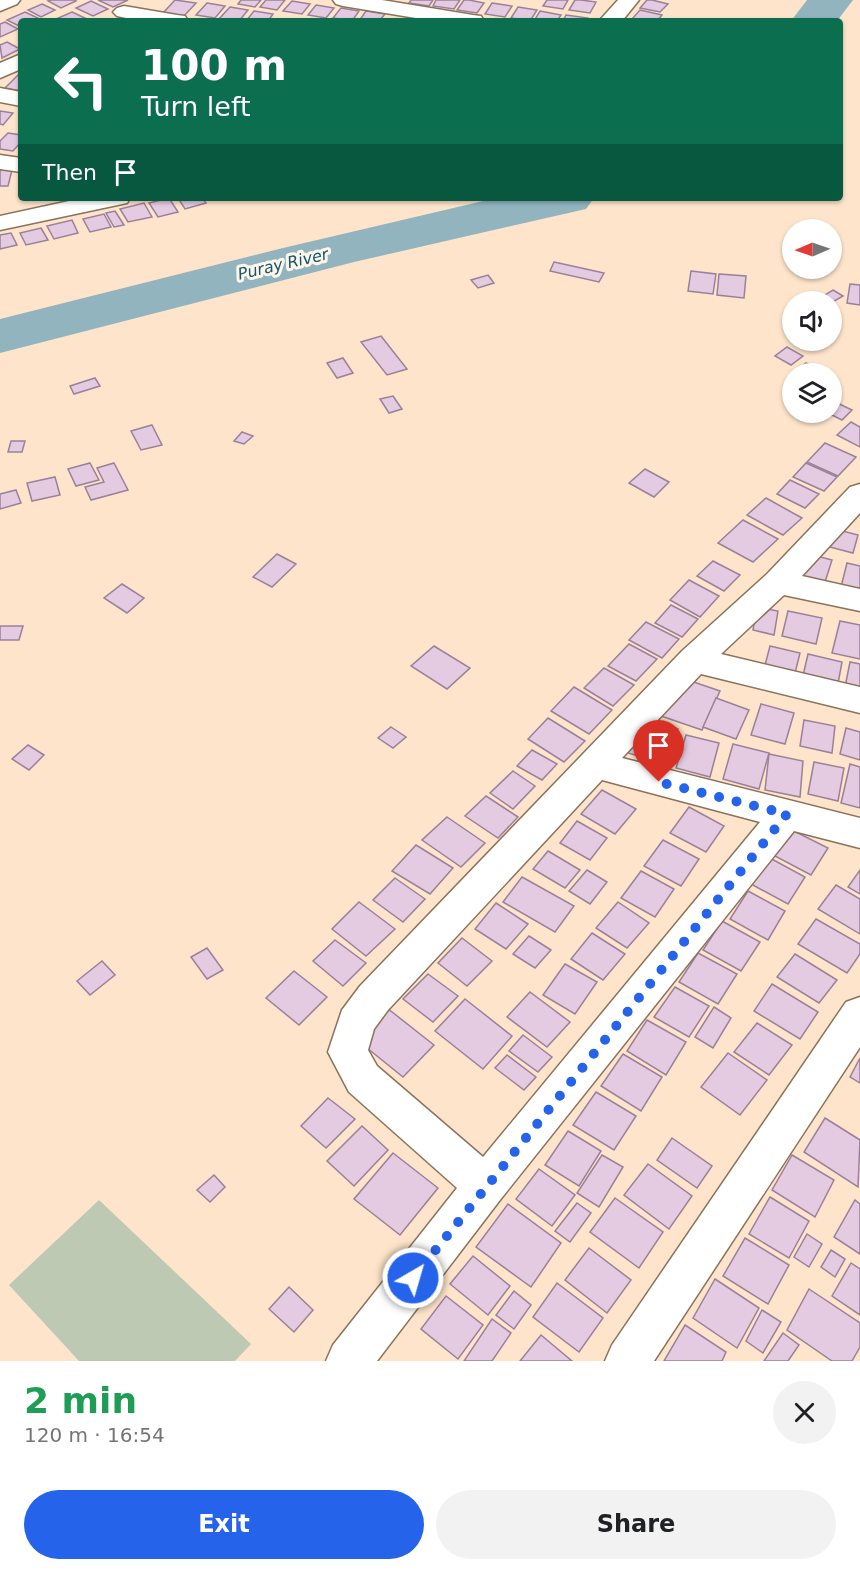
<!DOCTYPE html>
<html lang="en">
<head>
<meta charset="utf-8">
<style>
	body { margin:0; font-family:"DejaVu Sans",sans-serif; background:#f2f2f2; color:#202124; height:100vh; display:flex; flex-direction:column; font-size:22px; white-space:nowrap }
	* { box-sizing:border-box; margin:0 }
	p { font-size:20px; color:#757577 }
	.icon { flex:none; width:33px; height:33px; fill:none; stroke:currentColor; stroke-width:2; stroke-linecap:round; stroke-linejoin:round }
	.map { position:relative; height:1361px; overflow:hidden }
	.sheet { display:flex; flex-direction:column; background:#fff; flex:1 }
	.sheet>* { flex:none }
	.top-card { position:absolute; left:18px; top:18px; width:825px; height:183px; border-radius:6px; box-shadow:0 2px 4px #0004; background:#0b6e4f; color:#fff; overflow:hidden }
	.needle { width:39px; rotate:268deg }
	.buttons { position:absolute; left:782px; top:219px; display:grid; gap:12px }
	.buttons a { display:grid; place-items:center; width:60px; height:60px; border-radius:50%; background:#fff; box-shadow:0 2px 4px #0004; font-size:30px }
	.pin { position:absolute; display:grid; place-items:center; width:51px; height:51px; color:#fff; margin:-62px -26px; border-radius:50% 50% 50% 0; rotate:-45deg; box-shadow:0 0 6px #0007 }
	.pin .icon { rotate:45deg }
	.me { position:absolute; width:66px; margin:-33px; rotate:38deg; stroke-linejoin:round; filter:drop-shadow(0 0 4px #0008) }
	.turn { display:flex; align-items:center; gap:21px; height:126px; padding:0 24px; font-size:27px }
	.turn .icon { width:78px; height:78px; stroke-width:2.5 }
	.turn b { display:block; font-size:42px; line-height:51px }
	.then { display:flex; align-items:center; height:57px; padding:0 24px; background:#0003; gap:12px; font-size:22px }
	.round { display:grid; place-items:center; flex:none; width:63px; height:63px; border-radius:32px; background:#f2f2f2 }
	.headline { display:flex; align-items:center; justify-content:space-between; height:102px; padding:0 24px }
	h1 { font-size:36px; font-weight:800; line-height:45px; color:#1e9e55 }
	.primary-button { display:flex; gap:12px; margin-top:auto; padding:12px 24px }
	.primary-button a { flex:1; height:69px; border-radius:36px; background:#2563eb; color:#fff; font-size:24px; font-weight:800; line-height:69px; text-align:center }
	.primary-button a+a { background:#f2f2f2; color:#202124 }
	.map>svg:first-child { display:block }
</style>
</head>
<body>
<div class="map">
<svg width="860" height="1361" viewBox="0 0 860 1361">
	<rect width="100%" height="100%" fill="#fee4ca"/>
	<path fill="#bdc9b3" d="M99,1200L251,1344L235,1361H79L9,1285Z"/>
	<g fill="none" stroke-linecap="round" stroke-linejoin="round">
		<g fill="#91b4bf" fill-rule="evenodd">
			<path d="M807,0H853L837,21H791Z"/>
			<path d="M496,198H594L586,209L354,262L0,353V319L283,248Z"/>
		</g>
	</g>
	<g fill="#e4cbe2" stroke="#9a8199" stroke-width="1.5">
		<path d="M51,0H74L76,1L61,8L48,1Z"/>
		<path d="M98,0H128L113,7Z"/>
		<path d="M175,0L196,3L184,16L163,13Z"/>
		<path d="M241,0H261L255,7L238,4Z"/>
		<path d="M266,0H285L277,10L260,7Z"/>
		<path d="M411,0H433L429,6L409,3Z"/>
		<path d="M436,0H460L454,9L433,6Z"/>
		<path d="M464,0H469L484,3L477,13L457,10Z"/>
		<path d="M547,0H568L563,9L543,6Z"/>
		<path d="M575,0H581L596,2L590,13L569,10Z"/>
		<path d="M647,0H652L668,4L660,12L640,8Z"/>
		<path d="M91,1L108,9L93,16L76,8Z"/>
		<path d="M292,1L310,4L302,14L283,11Z"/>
		<path d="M207,3L225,6L215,18L196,15Z"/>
		<path d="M492,3L512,6L505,17L485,14Z"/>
		<path d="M42,4L55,10L41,17L28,10Z"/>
		<path d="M316,5L334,8L326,18L308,15Z"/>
		<path d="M230,7L248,10L239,21L219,19Z"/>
		<path d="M518,7L537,10L530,21L511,18Z"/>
		<path d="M341,8L359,11L352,21L333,18Z"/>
		<path d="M640,10L662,15L657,21L632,19Z"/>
		<path d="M254,11L273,14L268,21H246Z"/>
		<path d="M366,11L385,14L379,21H359Z"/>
		<path d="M540,11L561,15L557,21H534Z"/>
		<path d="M25,12L40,19L21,21V27L7,20Z"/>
		<path d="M72,12L87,19L83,21L56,19Z"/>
		<path d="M566,15L588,18L587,21H563Z"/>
		<path d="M5,22L18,29L0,37V24Z"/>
		<path d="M7,42L20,49L2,58L0,45Z"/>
		<path d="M18,75L21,76V91L5,88Z"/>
		<path d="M0,111L13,113L3,125L0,124Z"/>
		<path d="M8,133L21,135V142L13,151L0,149V141Z"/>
		<path d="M0,170H12L8,186H0Z"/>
		<path d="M169,198L178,212L158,217L149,203Z"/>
		<path d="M178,198H202L206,203L185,209Z"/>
		<path d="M144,203L152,217L128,222L120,209Z"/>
		<path d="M115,211L124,225L114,227L106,213Z"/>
		<path d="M104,214L111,227L90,232L83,219Z"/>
		<path d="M72,220L78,233L54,239L47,226Z"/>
		<path d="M41,228L48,240L26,245L20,233Z"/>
		<path d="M11,233L17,245L0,249V235Z"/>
		<path d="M554,262L604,273L599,282L550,271Z"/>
		<path d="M691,271L716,274L713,294L688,291Z"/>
		<path d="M719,274L746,276L744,298L717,295Z"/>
		<path d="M488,275L494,283L478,288L471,280Z"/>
		<path d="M850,284L860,285V305L847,303Z"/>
		<path d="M833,290L843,296L831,303L818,299Z"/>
		<path d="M381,336L407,369L387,375L361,342Z"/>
		<path d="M787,347L803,356L791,365L775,356Z"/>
		<path d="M343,358L353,373L337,378L327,363Z"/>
		<path d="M806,363L821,370L817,374L797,371Z"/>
		<path d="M95,378L100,386L74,394L70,386Z"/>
		<path d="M393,396L402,409L389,413L380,399Z"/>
		<path d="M831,400L852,410L842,420L826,412H831Z"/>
		<path d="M851,422L860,427V447L837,435Z"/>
		<path d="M152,425L162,445L141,450L131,431Z"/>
		<path d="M242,432L253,436L244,444L234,441Z"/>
		<path d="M11,441H25L22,452H8Z"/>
		<path d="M825,443L856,457L838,476L807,462Z"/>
		<path d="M90,463L99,480L76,486L68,469Z"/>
		<path d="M114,463L128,490L91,500L85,487L104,482L97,468Z"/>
		<path d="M806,463L837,477L824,491L793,477Z"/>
		<path d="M645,469L669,482L654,497L629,483Z"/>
		<path d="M55,477L60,495L32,501L27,483Z"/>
		<path d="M790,480L819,494L805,508L777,494Z"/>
		<path d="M16,490L21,503L0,509V494Z"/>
		<path d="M766,498L802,518L783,535L747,515Z"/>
		<path d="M743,520L778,539L753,562L718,543Z"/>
		<path d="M831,528L858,535L853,553L826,546Z"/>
		<path d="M277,554L296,564L272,587L253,577Z"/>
		<path d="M809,554L832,560L825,582L802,576Z"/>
		<path d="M713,561L740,575L724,591L697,576Z"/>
		<path d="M847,563L860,566V591L841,587Z"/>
		<path d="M689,580L719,596L700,617L670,600Z"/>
		<path d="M122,584L144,598L127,613L104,598Z"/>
		<path d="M671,605L698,619L682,637L655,623Z"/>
		<path d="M757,607L778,611L774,635L753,630Z"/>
		<path d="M788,611L822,618L816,644L782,636Z"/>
		<path d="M840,621L860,625V659L832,653Z"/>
		<path d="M646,622L679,639L662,658L629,640Z"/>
		<path d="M0,626H23L19,640H0Z"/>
		<path d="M629,644L657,659L636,681L608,666Z"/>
		<path d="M434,646L470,668L447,689L411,666Z"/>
		<path d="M770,646L800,653L794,677L764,669Z"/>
		<path d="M808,654L842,662L837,689L802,680Z"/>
		<path d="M850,662L860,664V695L844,692Z"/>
		<path d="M604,668L634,685L613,706L584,688Z"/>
		<path d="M679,677L720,691L702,730L661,716Z"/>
		<path d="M574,687L612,710L589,734L551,711Z"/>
		<path d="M716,698L749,710L736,739L703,727Z"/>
		<path d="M761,704L794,713L785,744L751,735Z"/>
		<path d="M548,718L585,741L564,762L528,739Z"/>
		<path d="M639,719L678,729L667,764L628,753Z"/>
		<path d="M804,720L835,726L832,753L800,746Z"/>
		<path d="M391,727L406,737L393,748L378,738Z"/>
		<path d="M846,728L860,732V760L840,754Z"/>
		<path d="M686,735L719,743L710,777L676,768Z"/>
		<path d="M733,744L769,753L759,789L723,779Z"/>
		<path d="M28,745L44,755L29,770L12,759Z"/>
		<path d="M532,750L557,764L542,780L517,766Z"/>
		<path d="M769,754L803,761L800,797L765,790Z"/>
		<path d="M814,762L844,768L838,801L808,794Z"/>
		<path d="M850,764L860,767V808L841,803Z"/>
		<path d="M513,771L535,786L513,809L490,793Z"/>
		<path d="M602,790L636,809L615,834L581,814Z"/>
		<path d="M486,796L518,817L498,838L465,816Z"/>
		<path d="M689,807L724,826L706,852L670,833Z"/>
		<path d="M447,817L485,843L461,867L422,840Z"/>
		<path d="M577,821L607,838L590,860L560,843Z"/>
		<path d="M790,829L828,848L811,875L773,855Z"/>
		<path d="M663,840L699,859L681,886L644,866Z"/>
		<path d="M416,845L453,868L430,894L392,871Z"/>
		<path d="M548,851L580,870L565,888L533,869Z"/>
		<path d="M768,857L805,877L788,904L751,884Z"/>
		<path d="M587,870L607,882L590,904L569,891Z"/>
		<path d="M860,870V894L848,887Z"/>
		<path d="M641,871L674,889L655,917L621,898Z"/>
		<path d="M522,877L574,906L555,932L503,902Z"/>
		<path d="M395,878L425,899L403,922L373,900Z"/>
		<path d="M836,885L860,899V934L818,909Z"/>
		<path d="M748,891L785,911L768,940L730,919Z"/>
		<path d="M359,902L395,929L366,956L332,929Z"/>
		<path d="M618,902L649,923L627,948L596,928Z"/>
		<path d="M496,903L528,924L506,949L475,929Z"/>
		<path d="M816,919L860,944V954L847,973L798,944Z"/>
		<path d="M722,921L760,942L741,971L703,950Z"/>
		<path d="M592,933L625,954L603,980L571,959Z"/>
		<path d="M529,936L551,950L535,968L513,954Z"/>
		<path d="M462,938L492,961L467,986L438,963Z"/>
		<path d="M335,940L366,963L343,986L313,961Z"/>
		<path d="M207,948L223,970L207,979L191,957Z"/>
		<path d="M698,953L737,974L718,1004L679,982Z"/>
		<path d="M795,954L837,980L819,1003L777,977Z"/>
		<path d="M102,961L115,975L90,995L77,981Z"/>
		<path d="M565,964L597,982L575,1014L543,995Z"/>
		<path d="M294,971L327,997L299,1025L266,998Z"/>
		<path d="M428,974L458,996L433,1022L403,999Z"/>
		<path d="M772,984L818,1012L800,1039L754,1011Z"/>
		<path d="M675,987L709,1006L689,1037L654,1017Z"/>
		<path d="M530,992L570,1022L547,1047L507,1017Z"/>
		<path d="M465,999L512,1036L483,1069L435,1031Z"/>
		<path d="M714,1007L731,1018L713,1048L695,1037Z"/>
		<path d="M387,1008L434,1045L403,1077L356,1039Z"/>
		<path d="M647,1020L686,1042L666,1075L627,1051Z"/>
		<path d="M757,1023L792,1045L769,1075L734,1052Z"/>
		<path d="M523,1035L552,1057L538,1072L509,1051Z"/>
		<path d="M728,1053L767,1080L740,1115L701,1087Z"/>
		<path d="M623,1054L662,1077L641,1111L601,1086Z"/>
		<path d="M507,1055L536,1077L524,1090L495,1068Z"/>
		<path d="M860,1058V1083L850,1077Z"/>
		<path d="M596,1092L636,1116L614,1150L573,1125Z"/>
		<path d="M328,1098L355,1119L326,1148L301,1126Z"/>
		<path d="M825,1118L860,1140L858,1187L804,1152Z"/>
		<path d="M362,1126L388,1150L354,1186L327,1161Z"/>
		<path d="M568,1131L601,1151L579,1186L545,1165Z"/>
		<path d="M672,1138L712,1166L697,1188L657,1160Z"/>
		<path d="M393,1153L438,1188L400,1235L354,1199Z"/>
		<path d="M602,1155L623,1167L599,1207L577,1193Z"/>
		<path d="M792,1155L834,1180L815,1217L772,1190Z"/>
		<path d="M648,1164L692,1196L669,1229L624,1195Z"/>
		<path d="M539,1169L575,1195L552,1226L516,1199Z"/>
		<path d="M214,1175L225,1187L210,1202L197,1190Z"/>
		<path d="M770,1197L809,1221L789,1258L749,1234Z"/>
		<path d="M615,1198L663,1232L639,1268L590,1232Z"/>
		<path d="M855,1200L860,1204V1254L834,1237Z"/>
		<path d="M577,1203L591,1213L570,1242L555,1231Z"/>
		<path d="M508,1204L561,1243L531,1287L476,1247Z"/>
		<path d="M807,1234L822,1244L809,1267L794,1257Z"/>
		<path d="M745,1238L789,1265L768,1304L723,1276Z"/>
		<path d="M589,1248L631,1280L607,1313L565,1280Z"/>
		<path d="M831,1250L845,1259L835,1277L821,1267Z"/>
		<path d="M473,1256L510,1286L488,1315L450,1284Z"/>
		<path d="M851,1263L860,1269V1315L832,1296Z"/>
		<path d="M715,1279L759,1308L737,1348L693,1318Z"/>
		<path d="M557,1283L603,1318L579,1352L533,1317Z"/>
		<path d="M289,1287L313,1310L294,1332L269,1309Z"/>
		<path d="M809,1289L860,1323V1347L852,1361H832L787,1330Z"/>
		<path d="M514,1291L531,1305L514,1329L496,1315Z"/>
		<path d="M446,1296L483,1325L458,1359L421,1329Z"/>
		<path d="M762,1310L781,1322L763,1353L746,1341Z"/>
		<path d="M492,1319L511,1333L492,1361H464Z"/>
		<path d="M685,1325L726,1352L722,1361H664Z"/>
		<path d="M783,1333L799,1345L788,1361H764Z"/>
		<path d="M541,1335L572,1361H520Z"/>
	</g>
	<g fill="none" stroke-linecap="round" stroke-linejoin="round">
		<defs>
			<g id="street">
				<path d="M333,0H382L473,15L481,16L484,21H434L343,6L336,4Z"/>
				<path d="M618,0H639L622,21H599Z"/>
				<path d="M124,6L177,15L185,16L188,21H140L117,16L113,12L117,8Z"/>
				<path d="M21,54V69L0,78V63Z"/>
				<path d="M0,88L21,92V106L0,102Z"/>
				<path d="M0,155L21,158V172L0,169Z"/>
				<path d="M83,198H130L127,203L0,230V216Z"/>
				<path d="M860,484V513L802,576L860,589V611L784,595L721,654L860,687V713L701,674L622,758L860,818V848L794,831L500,1200L377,1361H326L333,1345L457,1188L349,1092L328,1052L342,1010L360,986L682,651L767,574L850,487ZM602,780L760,822L483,1157L377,1066L368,1050L374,1029L388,1010Z"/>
				<path d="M860,997V1047L654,1361H605L612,1345L846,1002Z"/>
			</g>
			<path id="secondary" d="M0,0H20L17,4L0,11Z"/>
		</defs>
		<use href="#street" stroke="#8a735b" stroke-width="3"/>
		<use href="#secondary" stroke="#8a735b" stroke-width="3"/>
		<use href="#street" fill="#fff" fill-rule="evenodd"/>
		<use href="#secondary" fill="#fff" fill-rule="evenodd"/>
	</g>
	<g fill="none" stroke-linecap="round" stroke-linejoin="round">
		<path stroke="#2563eb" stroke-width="10" stroke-dasharray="0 18" d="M413,1278L787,814L659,782"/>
	</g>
	<g text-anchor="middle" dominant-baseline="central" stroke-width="6" stroke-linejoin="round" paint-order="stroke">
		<g font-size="16" font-style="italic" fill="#12586a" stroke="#fff4ea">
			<text transform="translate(283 264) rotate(-13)">Puray River</text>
		</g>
	</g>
</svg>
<div class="buttons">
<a><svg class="needle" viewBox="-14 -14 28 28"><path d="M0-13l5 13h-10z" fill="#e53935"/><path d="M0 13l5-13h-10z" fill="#757577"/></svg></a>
<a><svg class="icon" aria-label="sound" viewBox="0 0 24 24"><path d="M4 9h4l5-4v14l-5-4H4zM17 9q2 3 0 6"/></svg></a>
<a><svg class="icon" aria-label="layers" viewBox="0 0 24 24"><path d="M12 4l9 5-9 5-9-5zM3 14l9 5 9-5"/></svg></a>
</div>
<div class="pin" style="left:659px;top:782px;background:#d93025"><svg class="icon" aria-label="arrive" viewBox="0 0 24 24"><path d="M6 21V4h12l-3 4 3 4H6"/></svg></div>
<svg class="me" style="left:413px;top:1278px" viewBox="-20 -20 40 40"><circle r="17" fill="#2563eb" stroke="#fff" stroke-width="3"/><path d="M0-11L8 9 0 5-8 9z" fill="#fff"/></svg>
<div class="top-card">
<div class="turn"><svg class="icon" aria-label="left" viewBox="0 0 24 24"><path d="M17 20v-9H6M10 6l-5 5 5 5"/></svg><div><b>100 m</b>Turn left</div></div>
<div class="then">Then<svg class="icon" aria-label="arrive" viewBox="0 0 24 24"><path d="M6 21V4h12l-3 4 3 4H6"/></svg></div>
</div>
</div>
<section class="sheet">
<div class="headline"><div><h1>2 min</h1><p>120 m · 16:54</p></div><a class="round"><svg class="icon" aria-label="close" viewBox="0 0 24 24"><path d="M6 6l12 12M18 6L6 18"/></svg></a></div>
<div class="primary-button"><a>Exit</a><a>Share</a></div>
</section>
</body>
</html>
